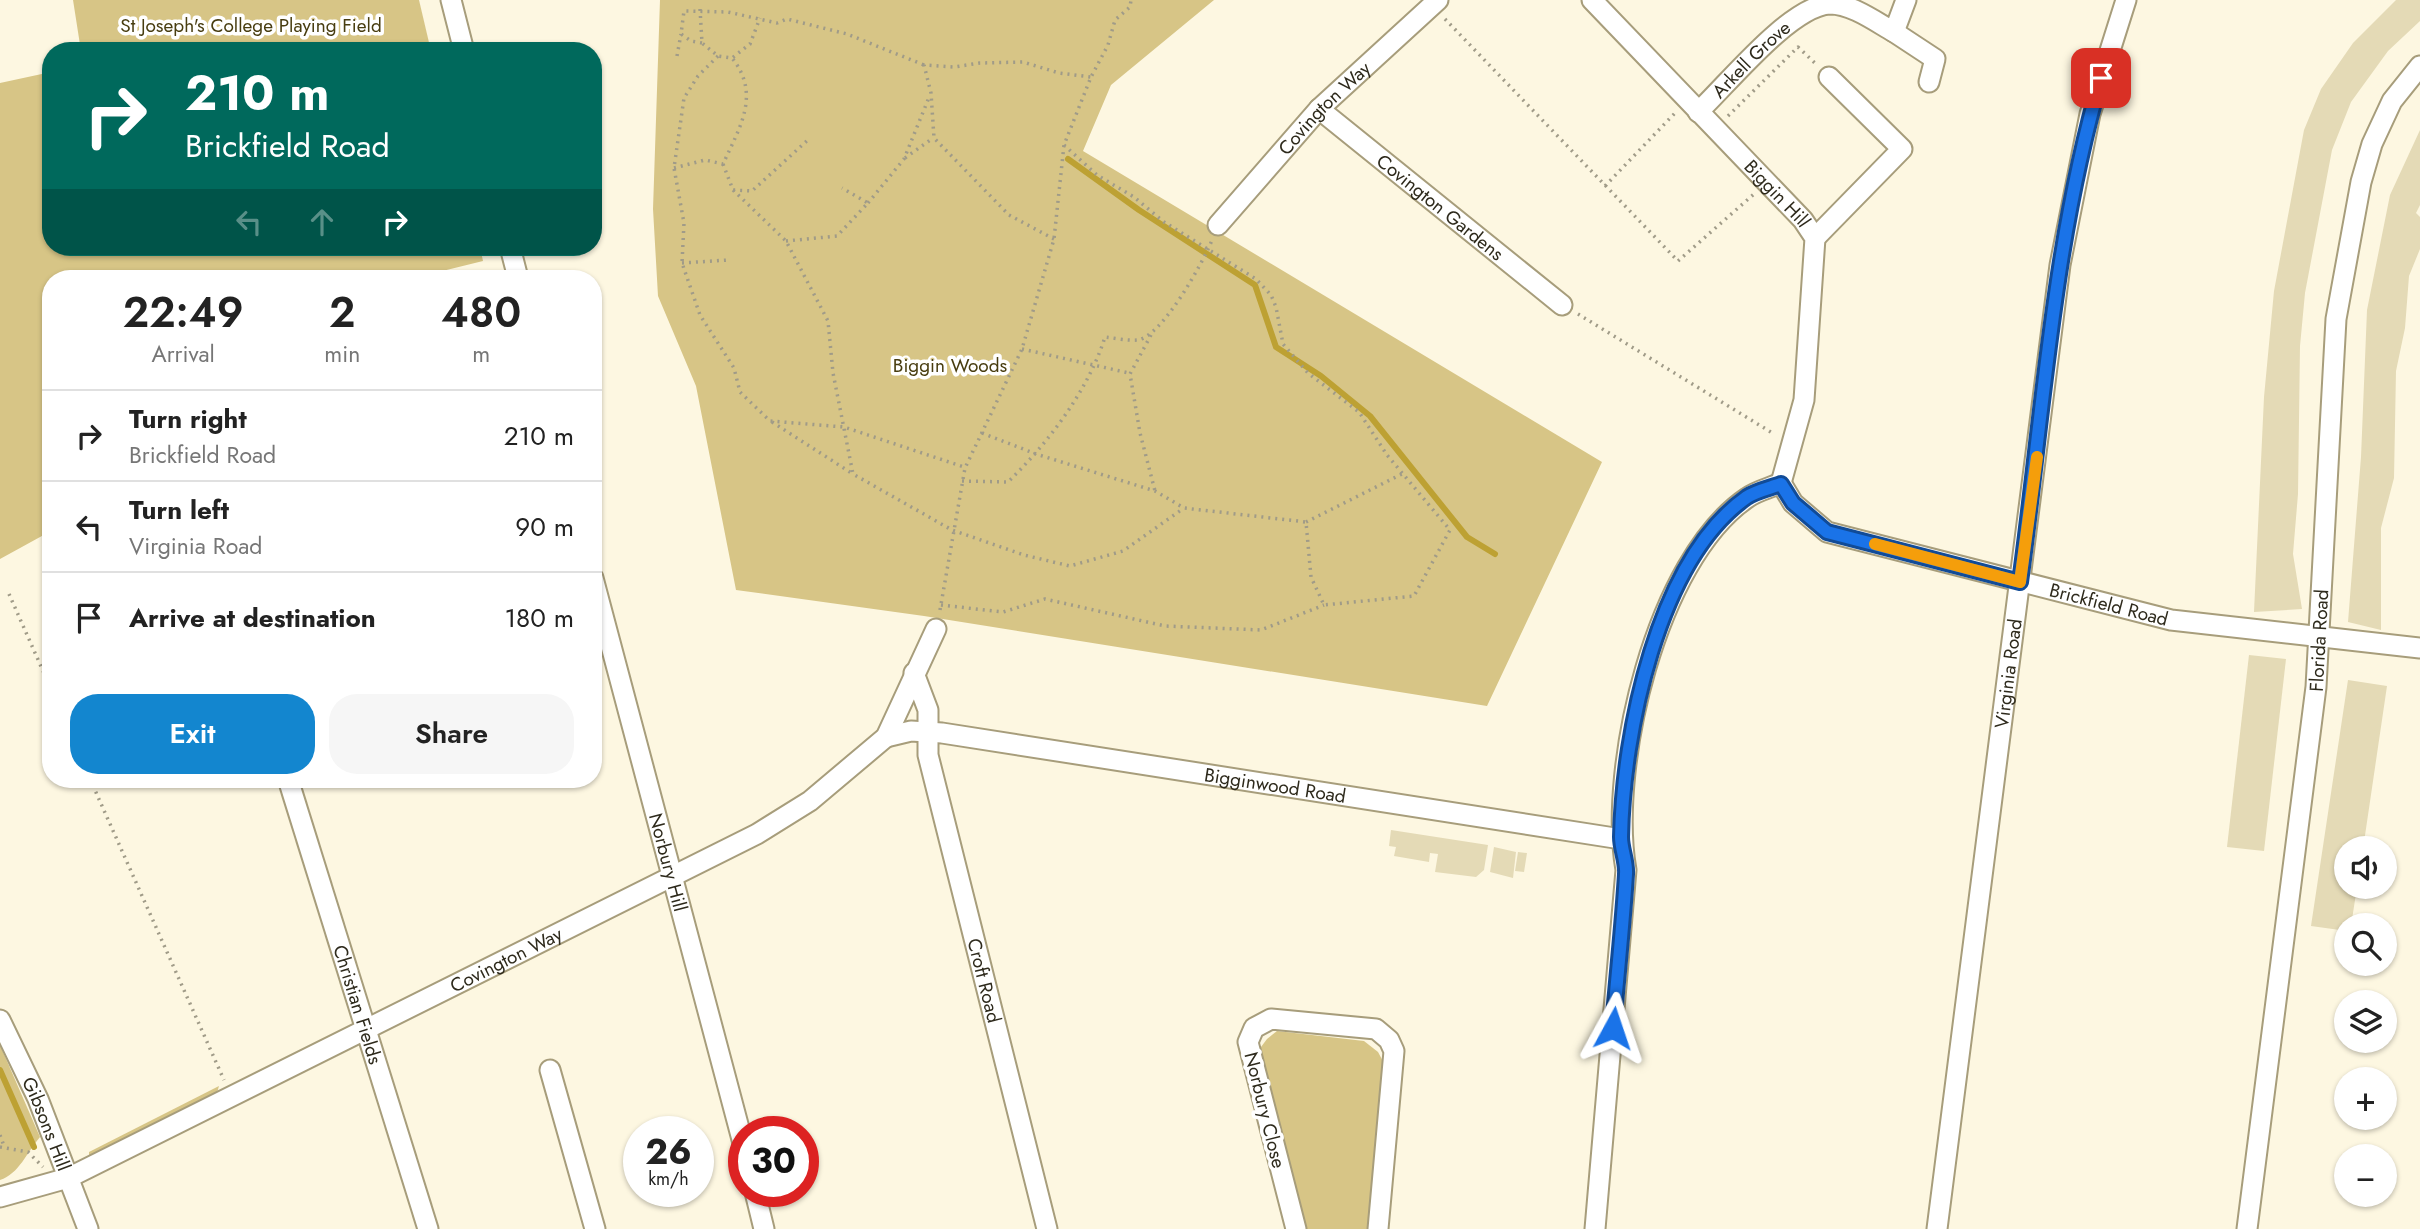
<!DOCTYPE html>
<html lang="en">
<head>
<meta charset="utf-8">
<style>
	body { margin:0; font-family:Jost,sans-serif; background:#f6f6f6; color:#222; height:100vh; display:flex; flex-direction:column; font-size:26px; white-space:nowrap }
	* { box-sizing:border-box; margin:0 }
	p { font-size:23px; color:#767676 }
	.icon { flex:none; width:38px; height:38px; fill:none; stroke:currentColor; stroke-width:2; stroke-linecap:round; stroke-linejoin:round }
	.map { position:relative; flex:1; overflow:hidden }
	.sheet { position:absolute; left:42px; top:270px; width:560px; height:518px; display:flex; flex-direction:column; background:#fff; border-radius:28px; box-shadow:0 2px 5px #0004 }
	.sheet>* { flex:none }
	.hud { position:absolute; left:42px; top:42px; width:560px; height:214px; border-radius:28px; box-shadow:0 2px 5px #0004; background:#00695c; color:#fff; overflow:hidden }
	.controls { position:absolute; left:2334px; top:836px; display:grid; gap:14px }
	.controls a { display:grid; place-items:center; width:63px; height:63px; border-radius:50%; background:#fff; box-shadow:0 2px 5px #0004; font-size:35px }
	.speed { position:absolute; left:623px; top:1116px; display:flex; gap:14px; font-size:35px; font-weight:700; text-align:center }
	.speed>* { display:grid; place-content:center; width:91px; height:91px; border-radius:50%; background:#fff; box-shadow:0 2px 5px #0004; line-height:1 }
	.speed small { font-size:18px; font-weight:400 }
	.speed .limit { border:10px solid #d22; background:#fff; color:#111 }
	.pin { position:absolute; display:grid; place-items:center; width:60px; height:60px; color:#fff; margin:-30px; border-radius:14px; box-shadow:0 4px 10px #0006 }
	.me { position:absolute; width:77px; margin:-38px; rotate:5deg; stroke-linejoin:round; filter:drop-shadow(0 0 5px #0008) }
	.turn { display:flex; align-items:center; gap:24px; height:147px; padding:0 28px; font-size:32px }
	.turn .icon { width:91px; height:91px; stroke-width:2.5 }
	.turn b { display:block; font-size:49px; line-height:60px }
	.lanes { display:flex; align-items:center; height:66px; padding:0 28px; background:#0003; justify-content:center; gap:35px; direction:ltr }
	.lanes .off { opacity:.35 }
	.eta { display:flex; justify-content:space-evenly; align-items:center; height:119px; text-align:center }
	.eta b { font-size:42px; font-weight:600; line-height:49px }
	.button { display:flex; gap:14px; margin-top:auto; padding:14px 28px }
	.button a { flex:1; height:80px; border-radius:28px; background:#1386cf; color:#fff; font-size:28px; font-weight:600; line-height:80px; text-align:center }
	.button a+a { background:#f6f6f6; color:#222 }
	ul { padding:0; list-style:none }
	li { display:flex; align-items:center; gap:21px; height:91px; padding:0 28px; border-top:2px solid #e0e0e0 }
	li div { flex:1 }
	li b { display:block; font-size:26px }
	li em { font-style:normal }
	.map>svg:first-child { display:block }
</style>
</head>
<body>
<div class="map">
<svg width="2420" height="1229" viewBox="0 0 2420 1229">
	<rect width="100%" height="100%" fill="#fdf7e1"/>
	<g fill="#d7c586">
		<path d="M73,0H419L431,51H81Z"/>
		<path d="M660,0H1214L1111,85L1083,151L1602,462L1487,706L924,616L736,590L696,386L658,296L653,209Z"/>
		<path d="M51,72V247H480L483,261L414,278H51V531L0,559V83Z"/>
		<path d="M1277,1031L1364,1041L1378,1052L1385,1065L1370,1229H1304L1258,1051L1267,1039Z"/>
		<path d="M0,1045L40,1137C27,1152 19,1174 0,1180Z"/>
		<path d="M219,1086L217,1093L89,1156V1152Z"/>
	</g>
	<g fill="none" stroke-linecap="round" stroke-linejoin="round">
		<g stroke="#bda133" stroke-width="6">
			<path d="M1068,159L1139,210L1255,285L1276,347L1321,376L1370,416L1467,537L1495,554"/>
			<path d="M0,1070L34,1147"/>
		</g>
	</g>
	<g fill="#e4dab6">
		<path d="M2396,0H2420V21L2388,51L2351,102L2332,150L2305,293L2300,346L2298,494L2293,554L2302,609L2254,612L2264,397L2274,291L2304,130L2321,89L2353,43Z"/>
		<path d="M2420,130V205L2416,213L2420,217V249L2409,276L2405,328L2396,371L2394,478L2381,528V630L2348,622L2361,457L2367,310L2390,195Z"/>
		<path d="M2249,655L2286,659L2264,851L2227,847Z"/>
		<path d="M2348,680L2387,686L2363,849H2347V887H2357L2351,926H2347V931L2311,926Z"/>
		<path d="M1391,830L1488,845L1484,870L1476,877L1435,872L1438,854L1430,853L1429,862L1394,856L1396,847L1389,846Z"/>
		<path d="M1494,847L1516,852L1513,878L1490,872Z"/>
		<path d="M1518,852L1527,853L1524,872L1515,871Z"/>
	</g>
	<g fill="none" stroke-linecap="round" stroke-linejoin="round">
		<defs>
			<g id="minor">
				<path d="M451,0L464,51"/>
				<path id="s1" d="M1592,0L1803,220L1815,238L1804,400L1781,483"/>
				<path d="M1894,32L1935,59L1929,82"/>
				<path id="s2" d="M1319,109L1562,305"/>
				<path id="s3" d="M1698,112C1728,84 1790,6 1830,4C1852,4 1876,22 1894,32L1906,0"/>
				<path id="s4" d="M1218,225L1319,109L1438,0"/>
				<path d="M1815,238L1902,149L1829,77"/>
				<path d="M510,247L518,278"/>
				<path id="s5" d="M1781,483L1793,503L1827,532L2171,620L2420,648"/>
				<path id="s6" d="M593,578L744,1147"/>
				<path id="s7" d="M914,673L928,710V755L1047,1229"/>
				<path id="s8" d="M886,737L911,731L942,733L1621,839"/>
				<path id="s9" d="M288,779L428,1229"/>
				<path id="s10" d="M0,1020L38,1099L88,1229"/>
				<path d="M550,1070L595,1229"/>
				<path d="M755,1192L764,1229"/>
				<path id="s11" d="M0,1197L68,1178L757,834L810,801L886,737L936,629"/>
				<path d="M1296,1229L1248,1042L1254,1028L1271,1019L1376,1029L1389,1040L1394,1051L1378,1229"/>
				<path d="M1595,1229L1626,870C1608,767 1656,560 1747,498C1756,491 1770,488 1781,483"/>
				<path id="s12" d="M1937,1229L2060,265L2090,114L2126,0"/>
				<path id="s13" d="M2247,1229L2316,687L2336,319L2361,182L2372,144L2392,101L2420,66"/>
			</g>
		</defs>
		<use href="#minor" stroke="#a79d7b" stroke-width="23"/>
		<g stroke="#a09b88" stroke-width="3.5" stroke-dasharray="2 5" stroke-linecap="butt">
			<path d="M700,9L702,43L718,56L732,58L750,44L760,18"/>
			<path d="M1445,19L1678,261L1754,194"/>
			<path d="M702,43L691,41L681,34L684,11L728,12L777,23L787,19L847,34L924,65"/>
			<path d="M677,56L681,34"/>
			<path d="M718,56L698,76L684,98L674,168L684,223L682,263L700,315L734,368L740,392L770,421L844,427L964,467"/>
			<path d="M1728,116L1798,47L1818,66"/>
			<path d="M905,158L933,138"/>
			<path d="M723,164L733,190L752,191L810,138"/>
			<path d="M674,168L705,160L723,164C740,127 761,94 732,58"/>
			<path d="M1605,186L1676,112"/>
			<path d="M733,190L786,241L828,321L833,373L853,474L952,530L1024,555L1070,566L1123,551L1184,508"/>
			<path d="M868,203L904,159L930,95"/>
			<path d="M1054,239L1009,215L934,138L931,93L924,65L954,67L980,63L1023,62L1059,73L1091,77"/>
			<path d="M786,241L837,236L868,203L842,188"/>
			<path d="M682,263L728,260"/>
			<path d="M1578,314L1774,434"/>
			<path d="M1151,335L1130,374L1140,433L1155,491"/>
			<path d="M1022,349L1129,373"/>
			<path d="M772,422L853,474"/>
			<path d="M982,433L1036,454L1155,491L1184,508L1306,522L1311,577L1324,605L1414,596L1450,530L1387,455L1359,412L1308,373L1283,344L1276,307L1271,295L1256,279L1164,222L1134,197L1097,175L1064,145"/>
			<path d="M962,481L1008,482C1048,443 1088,391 1105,337C1115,338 1128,341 1138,340C1162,336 1203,263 1212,240"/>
			<path d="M1306,522L1404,473"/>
			<path d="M9,594L51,689"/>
			<path d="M941,605L1003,612L1045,599L1165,626L1261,630L1324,605"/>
			<path d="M940,610L965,468L1022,349L1054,239L1064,145L1091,77L1108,45L1115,20L1130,7L1131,0"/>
			<path d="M90,779L224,1080"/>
			<path d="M0,1135L4,1146"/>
			<path d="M0,1147L28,1152L43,1167"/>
		</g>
		<use href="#minor" stroke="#fff" stroke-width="19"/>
	</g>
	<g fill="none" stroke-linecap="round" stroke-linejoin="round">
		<defs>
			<path id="route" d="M1613,1028C1617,977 1623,925 1626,874C1627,862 1621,849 1621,837C1623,735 1657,560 1747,497C1756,491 1770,488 1781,484L1793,503L1827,532L2020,582C2043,414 2053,242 2101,78"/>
		</defs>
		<use href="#route" stroke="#114b97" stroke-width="18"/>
		<use href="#route" stroke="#1a73e8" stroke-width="12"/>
		<path stroke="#f59e0b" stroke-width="12" d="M1875,544L2020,582L2037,457"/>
	</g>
	<g text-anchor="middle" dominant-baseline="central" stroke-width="7" stroke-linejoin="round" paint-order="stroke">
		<g font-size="19" fill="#483d10" stroke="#fff">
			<text x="251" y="25">St Joseph's College Playing Field</text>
			<text x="950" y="365">Biggin Woods</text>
		</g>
		<g font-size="19" fill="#2e2a1c" stroke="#fff">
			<text stroke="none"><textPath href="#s3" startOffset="75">Arkell Grove</textPath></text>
			<text stroke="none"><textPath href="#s4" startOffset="158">Covington Way</textPath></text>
			<text stroke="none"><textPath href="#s1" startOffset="268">Biggin Hill</textPath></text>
			<text stroke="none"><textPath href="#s2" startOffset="156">Covington Gardens</textPath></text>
			<text stroke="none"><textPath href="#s5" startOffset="359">Brickfield Road</textPath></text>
			<text stroke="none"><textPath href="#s13" startOffset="593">Florida Road</textPath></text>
			<text stroke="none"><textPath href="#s12" startOffset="560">Virginia Road</textPath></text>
			<text stroke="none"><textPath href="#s8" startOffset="394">Bigginwood Road</textPath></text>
			<text stroke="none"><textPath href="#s6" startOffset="294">Norbury Hill</textPath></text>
			<text stroke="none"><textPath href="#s11" startOffset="560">Covington Way</textPath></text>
			<text stroke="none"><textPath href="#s7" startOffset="317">Croft Road</textPath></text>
			<text stroke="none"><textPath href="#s9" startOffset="236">Christian Fields</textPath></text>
			<text transform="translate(1265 1110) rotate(76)">Norbury Close</text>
			<text stroke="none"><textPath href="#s10" startOffset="114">Gibsons Hill</textPath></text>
		</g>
	</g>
</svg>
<div class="controls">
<a><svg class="icon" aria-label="sound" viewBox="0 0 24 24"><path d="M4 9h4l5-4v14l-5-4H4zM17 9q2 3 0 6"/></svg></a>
<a><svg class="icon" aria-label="search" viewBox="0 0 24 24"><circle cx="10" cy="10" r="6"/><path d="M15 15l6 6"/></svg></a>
<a><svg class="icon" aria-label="layers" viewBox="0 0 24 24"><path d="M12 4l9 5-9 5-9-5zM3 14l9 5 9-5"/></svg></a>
<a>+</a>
<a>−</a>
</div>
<div class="speed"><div>26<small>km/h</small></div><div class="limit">30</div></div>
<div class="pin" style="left:2101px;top:78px;background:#d93025"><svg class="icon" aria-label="arrive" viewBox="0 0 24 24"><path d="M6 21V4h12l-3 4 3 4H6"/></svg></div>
<svg class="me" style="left:1613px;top:1028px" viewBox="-20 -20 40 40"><path d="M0-17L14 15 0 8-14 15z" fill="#1a73e8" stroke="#fff" stroke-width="4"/></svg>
<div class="hud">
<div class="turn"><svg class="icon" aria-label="right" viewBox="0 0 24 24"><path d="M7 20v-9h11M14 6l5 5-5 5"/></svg><div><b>210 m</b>Brickfield Road</div></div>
<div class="lanes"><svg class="icon off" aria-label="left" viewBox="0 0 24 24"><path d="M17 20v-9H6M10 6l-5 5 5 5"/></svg><svg class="icon off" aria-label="ahead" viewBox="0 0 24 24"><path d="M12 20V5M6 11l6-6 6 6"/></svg><svg class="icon" aria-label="right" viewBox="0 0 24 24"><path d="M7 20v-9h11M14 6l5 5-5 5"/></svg></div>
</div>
<section class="sheet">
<div class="eta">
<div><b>22:49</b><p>Arrival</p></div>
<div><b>2</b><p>min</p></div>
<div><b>480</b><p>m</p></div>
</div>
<ul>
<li><svg class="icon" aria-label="right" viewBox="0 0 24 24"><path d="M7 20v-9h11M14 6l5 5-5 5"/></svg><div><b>Turn right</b><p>Brickfield Road</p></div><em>210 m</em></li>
<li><svg class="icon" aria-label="left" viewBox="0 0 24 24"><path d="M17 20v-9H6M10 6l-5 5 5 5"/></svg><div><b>Turn left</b><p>Virginia Road</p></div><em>90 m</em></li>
<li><svg class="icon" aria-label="arrive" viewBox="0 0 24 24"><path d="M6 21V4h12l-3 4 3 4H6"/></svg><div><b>Arrive at destination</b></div><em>180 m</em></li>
</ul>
<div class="button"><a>Exit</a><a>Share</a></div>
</section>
</div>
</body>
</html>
